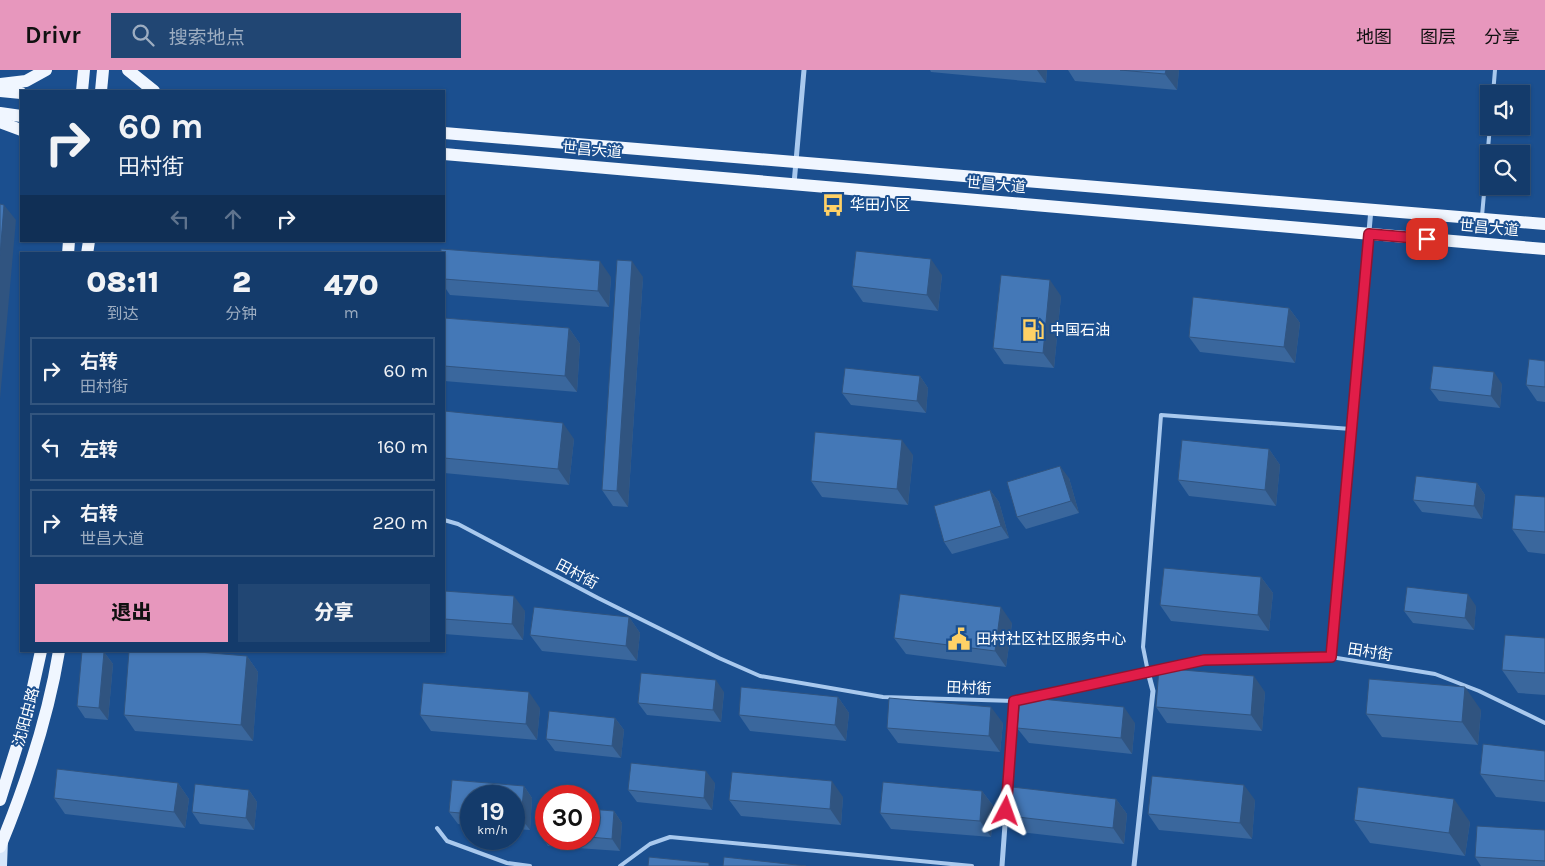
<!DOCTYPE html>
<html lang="zh">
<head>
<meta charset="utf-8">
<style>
	body { margin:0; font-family:Karla,"Noto Sans SC",sans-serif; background:#214673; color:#f1f3f6; height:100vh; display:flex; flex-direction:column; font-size:19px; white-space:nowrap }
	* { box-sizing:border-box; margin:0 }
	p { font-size:16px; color:#9dadc1 }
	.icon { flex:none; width:28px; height:28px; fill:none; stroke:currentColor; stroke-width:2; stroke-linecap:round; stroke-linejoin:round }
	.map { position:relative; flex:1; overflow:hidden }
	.side { position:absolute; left:20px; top:182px; width:425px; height:400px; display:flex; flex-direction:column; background:#143b6b; border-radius:0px; box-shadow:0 1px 4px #0004,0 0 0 1px #33557e }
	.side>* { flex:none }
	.guide { position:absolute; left:20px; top:20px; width:425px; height:152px; border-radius:0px; box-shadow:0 1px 4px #0004,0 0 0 1px #33557e; background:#143b6b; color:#f1f3f6; overflow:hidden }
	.fabs { position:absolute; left:1480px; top:15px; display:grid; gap:10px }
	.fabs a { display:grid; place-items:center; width:50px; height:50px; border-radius:0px; background:#143b6b; box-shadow:0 1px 4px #0004,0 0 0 1px #33557e; font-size:25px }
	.speed { position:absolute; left:460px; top:715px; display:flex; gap:10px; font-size:25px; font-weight:700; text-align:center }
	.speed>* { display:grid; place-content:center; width:65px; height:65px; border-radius:50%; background:#143b6b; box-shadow:0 1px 4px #0004,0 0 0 1px #33557e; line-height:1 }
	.speed small { font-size:12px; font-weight:400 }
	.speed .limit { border:8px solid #d22; background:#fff; color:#111 }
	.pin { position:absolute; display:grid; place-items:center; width:42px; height:42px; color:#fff; margin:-21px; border-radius:10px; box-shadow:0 2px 8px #0006 }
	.me { position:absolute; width:55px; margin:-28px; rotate:4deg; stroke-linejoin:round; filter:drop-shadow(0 0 4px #0008) }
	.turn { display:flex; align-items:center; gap:18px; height:105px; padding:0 15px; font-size:22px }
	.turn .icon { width:65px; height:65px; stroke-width:2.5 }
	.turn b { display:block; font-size:35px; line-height:42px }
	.lanes { display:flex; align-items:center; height:48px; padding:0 15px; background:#0003; justify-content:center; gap:25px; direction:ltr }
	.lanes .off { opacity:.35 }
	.eta { display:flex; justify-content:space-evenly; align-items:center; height:85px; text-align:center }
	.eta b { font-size:30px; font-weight:800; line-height:35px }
	.primary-button { display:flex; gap:10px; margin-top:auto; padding:10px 15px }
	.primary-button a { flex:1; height:58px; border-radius:0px; background:#e797bd; color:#111; font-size:20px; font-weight:800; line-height:58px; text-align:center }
	.primary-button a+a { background:#214673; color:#f1f3f6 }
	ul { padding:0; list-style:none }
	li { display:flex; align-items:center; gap:15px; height:68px; margin:0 10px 8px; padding:0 5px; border:2px solid #33557e; border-radius:0px }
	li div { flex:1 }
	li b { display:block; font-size:19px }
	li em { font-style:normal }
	header { display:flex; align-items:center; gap:30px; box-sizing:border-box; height:70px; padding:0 25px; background:#e797bd; color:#111 }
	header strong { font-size:24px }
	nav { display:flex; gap:28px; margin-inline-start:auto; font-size:18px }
	.search { width:350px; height:45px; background:#214673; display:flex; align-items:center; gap:12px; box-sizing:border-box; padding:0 18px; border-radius:0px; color:#9dadc1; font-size:19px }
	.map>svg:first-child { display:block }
</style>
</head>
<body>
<header>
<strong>Drivr</strong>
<div class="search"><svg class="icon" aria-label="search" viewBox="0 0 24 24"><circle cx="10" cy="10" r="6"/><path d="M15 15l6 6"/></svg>搜索地点</div>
<nav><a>地图</a><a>图层</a><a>分享</a></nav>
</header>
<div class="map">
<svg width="1545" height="796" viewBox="0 0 1545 796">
	<rect width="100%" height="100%" fill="#1b4f8f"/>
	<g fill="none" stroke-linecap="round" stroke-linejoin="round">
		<g stroke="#a9c9ee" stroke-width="4">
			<path d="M1493,24L1495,0"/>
			<path d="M1482,146L1490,56"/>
			<path d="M444,450L458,454L598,528L719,588L760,606L883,627L1014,631L1204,589L1331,587L1435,604L1479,621L1545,653"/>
			<path d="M1148,602L1143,577L1161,345L1351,359"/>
			<path d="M437,758L447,771L507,793L530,796"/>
			<path d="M620,796L650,774L670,767L972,796"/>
		</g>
		<g stroke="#a9c9ee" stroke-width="5">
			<path d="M794,114L804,0"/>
			<path d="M1331,587L1371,139"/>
			<path d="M1002,796L1014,631"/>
			<path d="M1134,796L1153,621L1148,602"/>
		</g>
		<path stroke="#d6e6fa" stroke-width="10" d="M2,796L3,770"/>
		<g stroke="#f0f6ff" stroke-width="12">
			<path d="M128,0L154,21"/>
			<path d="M0,14L26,11L46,0"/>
			<path d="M0,21L21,23"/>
			<path d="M82,21L84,0"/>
			<path d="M101,21L103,0"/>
			<path d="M0,43L21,46"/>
			<path d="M0,52L21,60"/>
			<path d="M444,63L1545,154"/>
			<path d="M444,84L1545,179"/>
			<path d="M68,184L69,171"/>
			<path d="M87,184L89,171"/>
			<path d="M0,730L27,644L41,581"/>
			<path d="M0,777C26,714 48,648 59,581"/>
		</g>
	</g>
	<g fill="#3a679d">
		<path d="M930,0H1047L1046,13L931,2Z"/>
		<path d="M1068,0H1179L1177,20L1075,11Z"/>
		<path d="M444,184L611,207L609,237L450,225L444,216Z"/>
		<path d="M942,205L938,241L863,232L852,216Z"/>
		<path d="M643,207L628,437L613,436L602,420Z"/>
		<path d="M1061,226L1054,298L1004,294L993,278Z"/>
		<path d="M1289,238L1300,253L1295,293L1200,282L1189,267Z"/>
		<path d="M444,248L569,258L580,274L577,322L444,311Z"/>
		<path d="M1545,291V332L1537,331L1526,315Z"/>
		<path d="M920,306L928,318L926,343L851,335L842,323Z"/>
		<path d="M1502,314L1500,338L1439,331L1430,319Z"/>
		<path d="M444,341L574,369L569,415L444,403Z"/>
		<path d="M1269,379L1280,395L1276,436L1189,426L1178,410Z"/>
		<path d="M913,385L908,435L822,427L811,411Z"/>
		<path d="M1069,408L1079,443L1026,459L1017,447Z"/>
		<path d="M1477,413L1485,425L1482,449L1422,442L1413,430Z"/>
		<path d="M990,420L999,432L1009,468L952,484L944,472Z"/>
		<path d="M1545,427V484L1528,482L1512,459Z"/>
		<path d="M1261,507L1273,523L1269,561L1171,551L1160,535Z"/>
		<path d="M444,521L525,541L523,570L444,564Z"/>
		<path d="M1476,536L1474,560L1413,553L1404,541Z"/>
		<path d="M629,547L640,563L637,591L542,581L530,565Z"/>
		<path d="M1012,553L1006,597L906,584L894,568Z"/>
		<path d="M1545,568V625L1518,623L1502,600Z"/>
		<path d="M104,582L113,594L108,650L85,648L77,636Z"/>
		<path d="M247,586L258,602L253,671L135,661L124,645Z"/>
		<path d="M724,622L721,652L647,645L638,633Z"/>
		<path d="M1265,622L1262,661L1167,653L1156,637Z"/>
		<path d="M838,627L849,643L846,671L750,661L739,645Z"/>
		<path d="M540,638L537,670L431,661L420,645Z"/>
		<path d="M1481,640L1478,675L1382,667L1366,644Z"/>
		<path d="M615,648L624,660L621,688L555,681L546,669Z"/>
		<path d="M1003,653L1000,682L898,673L887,658Z"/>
		<path d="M1135,653L1132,684L1029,673L1017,658Z"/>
		<path d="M1545,681V732L1496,727L1480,704Z"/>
		<path d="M452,710L524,716L532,728L530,760L514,759V726H471V755L458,754L449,742Z"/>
		<path d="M178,713L189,729L185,758L65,744L54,728Z"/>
		<path d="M715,713L712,740L637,732L628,720Z"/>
		<path d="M249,720L257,732L254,760L200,754L192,742Z"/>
		<path d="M982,721L994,737L991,767L891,759L880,743Z"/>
		<path d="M843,727L841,755L741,746L729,730Z"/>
		<path d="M1116,729L1127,744L1124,774L1020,762L1009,746Z"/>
		<path d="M1255,730L1252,769L1159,760L1148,744Z"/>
		<path d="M546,736V769H589V739L614,741L622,753L620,781L548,776L540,764Z"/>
		<path d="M1354,750L1470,752L1465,786L1370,773Z"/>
		<path d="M1545,760V796H1481L1475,787Z"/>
	</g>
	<g fill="#305480">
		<path d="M1037,0H1047L1046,13Z"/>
		<path d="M1166,0H1179L1177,20L1165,4Z"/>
		<path d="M4,135L16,150L0,329V186Z"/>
		<path d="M931,189L942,205L938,241L927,225Z"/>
		<path d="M600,191L611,207L609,237L598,221Z"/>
		<path d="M632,191L643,207L628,437L617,421Z"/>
		<path d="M1050,210L1061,226L1054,298L1043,283Z"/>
		<path d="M1289,238L1300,253L1295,293L1284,277Z"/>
		<path d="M569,258L580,274L577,322L565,306Z"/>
		<path d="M1494,302L1502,314L1500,338L1491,326Z"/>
		<path d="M920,306L928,318L926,343L917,331Z"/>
		<path d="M563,353L574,369L569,415L558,399Z"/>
		<path d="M902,370L913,385L908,435L897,419Z"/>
		<path d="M1269,379L1280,395L1276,436L1265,420Z"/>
		<path d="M1060,396L1069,408L1079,443L1071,431Z"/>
		<path d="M1477,413L1485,425L1482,449L1474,436Z"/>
		<path d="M990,420L999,432L1009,468L1001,456Z"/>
		<path d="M1261,507L1273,523L1269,561L1258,545Z"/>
		<path d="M1468,524L1476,536L1474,560L1465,548Z"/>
		<path d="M514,526L525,541L523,570L512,554Z"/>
		<path d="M1001,537L1012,553L1006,597L995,581Z"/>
		<path d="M629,547L640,563L637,591L626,576Z"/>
		<path d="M104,582L113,594L108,650L99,638Z"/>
		<path d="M247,586L258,602L253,671L241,655Z"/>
		<path d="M1254,606L1265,622L1262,661L1251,645Z"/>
		<path d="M716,610L724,622L721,652L713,640Z"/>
		<path d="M1465,617L1481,640L1478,675L1462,652Z"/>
		<path d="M529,622L540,638L537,670L526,654Z"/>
		<path d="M838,627L849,643L846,671L835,655Z"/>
		<path d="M991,637L1003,653L1000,682L989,666Z"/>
		<path d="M1124,637L1135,653L1132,684L1121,668Z"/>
		<path d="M615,648L624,660L621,688L612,676Z"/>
		<path d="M706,701L715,713L712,740L704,728Z"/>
		<path d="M832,711L843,727L841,755L830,739Z"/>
		<path d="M178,713L189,729L185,758L174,742Z"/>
		<path d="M1244,715L1255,730L1252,769L1240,753Z"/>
		<path d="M524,716L532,728L530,760L521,748Z"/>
		<path d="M249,720L257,732L254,760L246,748Z"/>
		<path d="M982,721L994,737L991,767L980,751Z"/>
		<path d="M1116,729L1127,744L1124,774L1113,758Z"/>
		<path d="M1454,729L1470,752L1465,786L1449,763Z"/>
		<path d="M614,741L622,753L620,781L612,769Z"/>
	</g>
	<g fill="#4478b7" stroke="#305480">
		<path d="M1120,0H1166L1165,4Z"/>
		<path d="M0,134L4,135L0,186Z"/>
		<path d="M441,179L600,191L598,221L444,209V184H441Z"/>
		<path d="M856,181L931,189L927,225L852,216Z"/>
		<path d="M617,190L632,191L617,421L602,420Z"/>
		<path d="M1001,205L1050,210L1043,283L993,278Z"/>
		<path d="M1193,227L1289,238L1284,277L1189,267Z"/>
		<path d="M444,248L569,258L565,306L444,296Z"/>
		<path d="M1529,289L1545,291V317L1526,315Z"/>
		<path d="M1433,296L1494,302L1491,326L1430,319Z"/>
		<path d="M845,298L920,306L917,331L842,323Z"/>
		<path d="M444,341L563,353L558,399L444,388Z"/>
		<path d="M815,362L902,370L897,419L811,411Z"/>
		<path d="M1182,370L1269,379L1265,420L1178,410Z"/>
		<path d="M1060,396L1071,431L1017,447L1007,412Z"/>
		<path d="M1416,406L1477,413L1474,436L1413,430Z"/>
		<path d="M990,420L1001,456L944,472L934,436Z"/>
		<path d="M1515,425L1545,427V462L1512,459Z"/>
		<path d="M1164,498L1261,507L1258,545L1160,535Z"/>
		<path d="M1407,517L1468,524L1465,548L1404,541Z"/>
		<path d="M444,521L514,526L512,554L444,549Z"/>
		<path d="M900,524L1001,537L995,581L894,568Z"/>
		<path d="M534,537L629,547L626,576L530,565Z"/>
		<path d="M1505,565L1545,568V603L1502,600Z"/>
		<path d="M82,581L104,582L99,638L77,636Z"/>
		<path d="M129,581H187L247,586L241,655L124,645Z"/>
		<path d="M1159,598L1254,606L1251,645L1156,637Z"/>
		<path d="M641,603L716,610L713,640L638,633Z"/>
		<path d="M1369,609L1465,617L1462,652L1366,644Z"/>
		<path d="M423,613L529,622L526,654L420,645Z"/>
		<path d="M741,617L838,627L835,655L739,645Z"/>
		<path d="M1020,627L1124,637L1121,668L1017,658Z"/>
		<path d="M889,628L991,637L989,666L887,658Z"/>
		<path d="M549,641L615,648L612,676L546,669Z"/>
		<path d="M1483,674L1545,681V711L1480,704Z"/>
		<path d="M631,693L706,701L704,728L628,720Z"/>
		<path d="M57,699L178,713L174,742L54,728Z"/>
		<path d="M732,702L832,711L830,739L729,730Z"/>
		<path d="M1152,706L1244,715L1240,753L1148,744Z"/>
		<path d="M452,710L524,716L521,748H514V726H471V744L449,742Z"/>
		<path d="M883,712L982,721L980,751L880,743Z"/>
		<path d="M195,714L249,720L246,748L192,742Z"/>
		<path d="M1012,717L1116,729L1113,758L1009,746Z"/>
		<path d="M1358,717L1454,729L1449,763L1354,750Z"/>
		<path d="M541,736H546V764H540Z"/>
		<path d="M589,739L614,741L612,769L589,767Z"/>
		<path d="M1477,756L1545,760V791L1475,787Z"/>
		<path d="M649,787L709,793V796H648Z"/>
		<path d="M724,787L806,796H723Z"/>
	</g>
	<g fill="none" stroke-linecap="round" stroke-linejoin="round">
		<defs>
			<path id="route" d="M1006,741L1014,631L1204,590L1331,587L1369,164L1427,169"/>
		</defs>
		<use href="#route" stroke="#92132f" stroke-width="12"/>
		<use href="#route" stroke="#e11d48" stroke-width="9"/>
	</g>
	<defs>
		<symbol id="bus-bare" viewBox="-9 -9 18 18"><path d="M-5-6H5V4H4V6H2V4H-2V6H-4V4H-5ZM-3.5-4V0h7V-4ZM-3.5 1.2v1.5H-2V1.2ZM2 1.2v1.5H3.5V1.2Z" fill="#ffd166" stroke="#1b4f8f" stroke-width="2.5" paint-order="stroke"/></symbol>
		<symbol id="fuel-bare" viewBox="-9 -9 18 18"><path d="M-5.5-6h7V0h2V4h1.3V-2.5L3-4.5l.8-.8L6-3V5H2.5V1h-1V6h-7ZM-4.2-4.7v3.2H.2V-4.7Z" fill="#ffd166" stroke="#1b4f8f" stroke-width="2.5" paint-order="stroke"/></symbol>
		<symbol id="civic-bare" viewBox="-9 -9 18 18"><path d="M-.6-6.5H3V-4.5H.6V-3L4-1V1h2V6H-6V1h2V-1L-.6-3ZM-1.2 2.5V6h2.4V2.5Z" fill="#ffd166" stroke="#1b4f8f" stroke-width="2.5" paint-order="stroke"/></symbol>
	</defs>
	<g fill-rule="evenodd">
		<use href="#bus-bare" x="817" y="119" width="32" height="32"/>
		<use href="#fuel-bare" x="1017" y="244" width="32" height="32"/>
		<use href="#civic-bare" x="943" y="553" width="32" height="32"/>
	</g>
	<g text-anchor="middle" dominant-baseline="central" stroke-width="4" stroke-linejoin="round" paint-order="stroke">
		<g font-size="15" fill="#fff" stroke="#1b4f8f">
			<text transform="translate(592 80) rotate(5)">世昌大道</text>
			<text transform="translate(996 115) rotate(5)">世昌大道</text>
			<text transform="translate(1489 158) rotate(5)">世昌大道</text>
			<text transform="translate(577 504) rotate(28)">田村街</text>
			<text transform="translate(1370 582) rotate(9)">田村街</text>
			<text transform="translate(969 618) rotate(2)">田村街</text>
			<text transform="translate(26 647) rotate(-75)">沈阳中路</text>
		</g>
		<g font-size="15" fill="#fff" stroke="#1b4f8f" text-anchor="start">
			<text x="850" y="135">华田小区</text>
			<text x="1050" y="260">中国石油</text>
			<text x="976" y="569">田村社区社区服务中心</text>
		</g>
	</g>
</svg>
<div class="fabs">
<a><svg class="icon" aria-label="sound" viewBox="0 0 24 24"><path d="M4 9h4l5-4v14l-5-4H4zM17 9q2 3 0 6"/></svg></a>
<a><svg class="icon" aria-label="search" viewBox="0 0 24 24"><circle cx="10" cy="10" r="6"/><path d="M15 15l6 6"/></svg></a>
</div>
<div class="speed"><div>19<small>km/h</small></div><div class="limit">30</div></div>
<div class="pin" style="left:1427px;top:169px;background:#d93025"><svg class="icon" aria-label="arrive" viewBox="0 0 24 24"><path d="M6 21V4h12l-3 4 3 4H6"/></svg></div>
<svg class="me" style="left:1006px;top:741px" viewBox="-20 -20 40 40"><path d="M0-17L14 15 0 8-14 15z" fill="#e11d48" stroke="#fff" stroke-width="4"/></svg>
<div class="guide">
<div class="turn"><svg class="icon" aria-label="right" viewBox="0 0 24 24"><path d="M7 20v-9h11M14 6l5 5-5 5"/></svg><div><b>60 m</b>田村街</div></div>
<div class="lanes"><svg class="icon off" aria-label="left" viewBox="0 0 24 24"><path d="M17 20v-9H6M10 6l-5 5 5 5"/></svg><svg class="icon off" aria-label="ahead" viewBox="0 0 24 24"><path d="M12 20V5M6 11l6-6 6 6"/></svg><svg class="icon" aria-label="right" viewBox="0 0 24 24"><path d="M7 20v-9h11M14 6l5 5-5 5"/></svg></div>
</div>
<section class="side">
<div class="eta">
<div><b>08:11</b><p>到达</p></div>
<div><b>2</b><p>分钟</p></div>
<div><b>470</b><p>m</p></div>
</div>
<ul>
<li><svg class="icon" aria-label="right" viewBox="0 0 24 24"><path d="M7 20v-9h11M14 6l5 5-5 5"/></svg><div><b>右转</b><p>田村街</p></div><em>60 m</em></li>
<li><svg class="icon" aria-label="left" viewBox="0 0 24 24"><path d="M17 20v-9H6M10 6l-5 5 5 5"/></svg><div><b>左转</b></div><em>160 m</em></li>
<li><svg class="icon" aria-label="right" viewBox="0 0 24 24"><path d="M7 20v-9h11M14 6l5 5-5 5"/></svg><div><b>右转</b><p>世昌大道</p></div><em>220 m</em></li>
</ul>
<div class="primary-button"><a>退出</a><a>分享</a></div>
</section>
</div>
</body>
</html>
